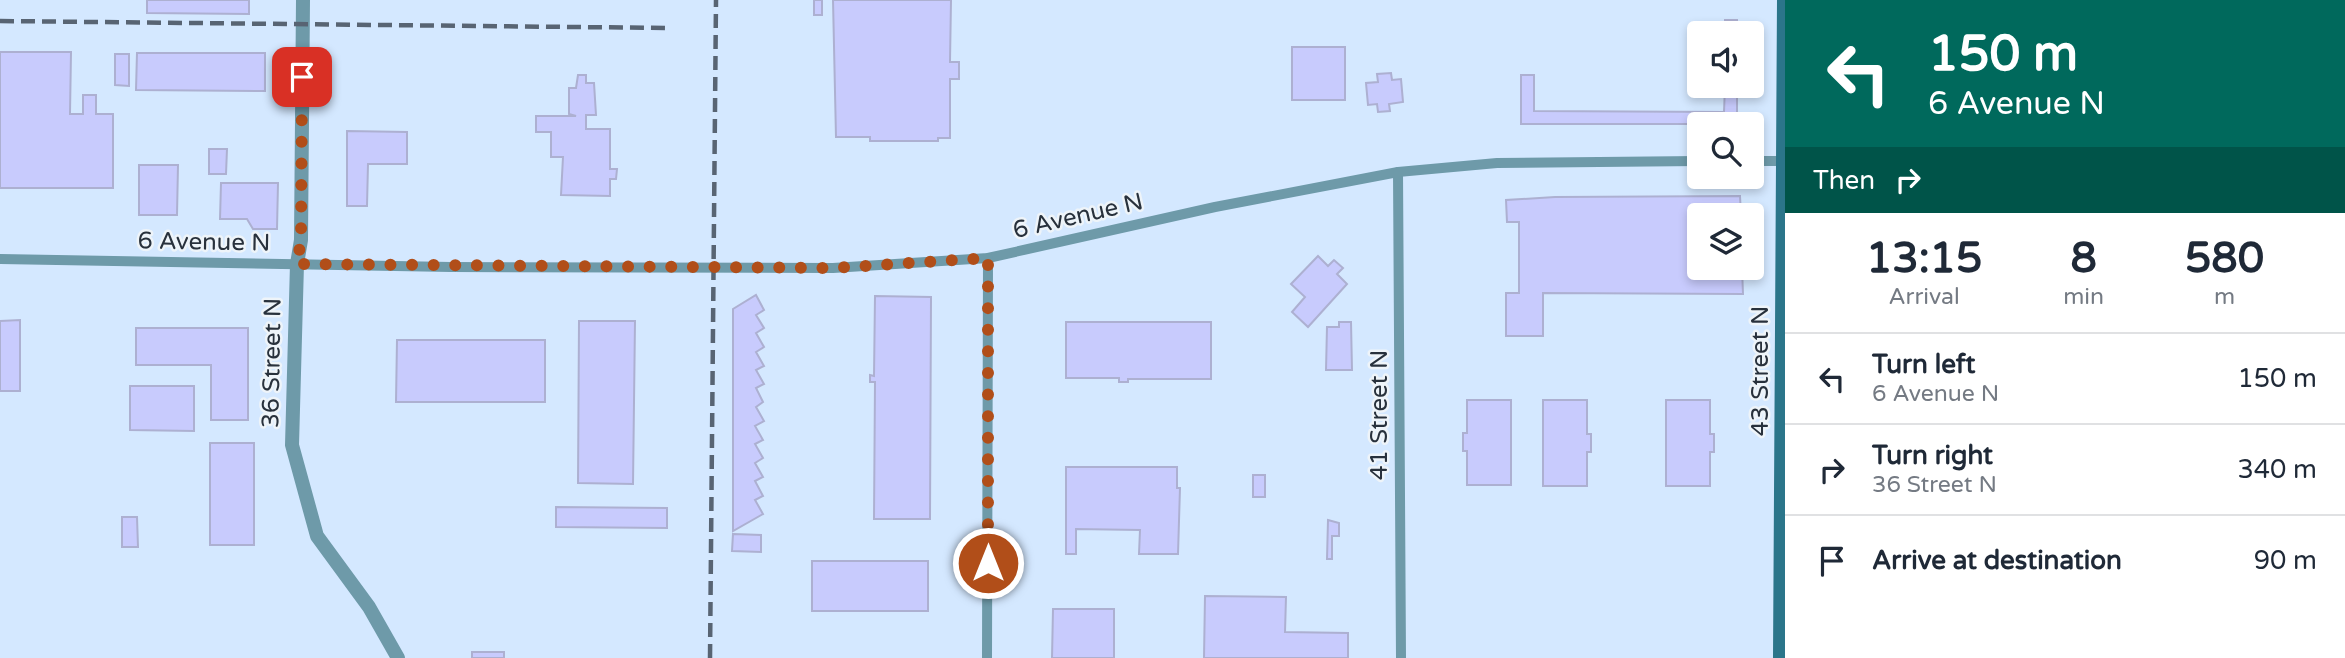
<!DOCTYPE html>
<html lang="en">
<head>
<meta charset="utf-8">
<style>
	body { margin:0; font-family:"Varela Round",sans-serif; background:#f2f2f3; color:#1f2937; height:100vh; display:flex; flex-direction:column; font-size:26px; white-space:nowrap }
	* { box-sizing:border-box; margin:0 }
	p { font-size:23px; color:#747a83 }
	.icon { flex:none; width:38px; height:38px; fill:none; stroke:currentColor; stroke-width:2; stroke-linecap:round; stroke-linejoin:round }
	.map { position:relative; flex:1; overflow:hidden }
	.details { display:flex; flex-direction:column; background:#fff; width:560px }
	.details>* { flex:none }
	.guide { background:#00695c; color:#fff; overflow:hidden }
	.fabs { position:absolute; left:1687px; top:21px; display:grid; gap:14px }
	.fabs a { display:grid; place-items:center; width:77px; height:77px; border-radius:7px; background:#fff; box-shadow:0 4px 10px #0003; font-size:35px }
	.pin { position:absolute; display:grid; place-items:center; width:60px; height:60px; color:#fff; margin:-30px; border-radius:14px; box-shadow:0 4px 10px #0006 }
	.me { position:absolute; width:77px; margin:-38px; rotate:0deg; stroke-linejoin:round; filter:drop-shadow(0 0 5px #0008) }
	.turn { display:flex; align-items:center; gap:24px; height:147px; padding:0 28px; font-size:32px }
	.turn .icon { width:91px; height:91px; stroke-width:2.5 }
	.turn b { display:block; font-size:49px; line-height:60px }
	.then { display:flex; align-items:center; height:66px; padding:0 28px; background:#0003; gap:14px; font-size:26px }
	.eta { display:flex; justify-content:space-evenly; align-items:center; height:119px; text-align:center }
	.eta b { font-size:42px; font-weight:800; line-height:49px }
	ul { padding:0; list-style:none }
	li { display:flex; align-items:center; gap:21px; height:91px; padding:0 28px; border-top:2px solid #e0e1e3 }
	li div { flex:1 }
	li b { display:block; font-size:26px }
	li em { font-style:normal }
	main { display:flex; flex:1; min-height:0 }
	.map>svg:first-child { display:block }
</style>
</head>
<body>
<main>
<div class="map">
<svg width="1785" height="658" viewBox="0 0 1785 658">
	<rect width="100%" height="100%" fill="#d4e8ff"/>
	<g fill="#c8cbfd" stroke="#adb0d1" stroke-width="2">
		<path d="M147,0H249V14L147,13Z"/>
		<rect x="814" y="0" width="8" height="15"/>
		<path d="M833,0H951L950,62H959V79H950V138H938V141H870V137H836Z"/>
		<rect x="1725" y="20" width="12" height="13"/>
		<rect x="1292" y="47" width="53" height="53"/>
		<path d="M0,52H71L70,114H83V95H96V114H113V188H0Z"/>
		<path d="M137,53H265V91L136,90Z"/>
		<path d="M115,54H129V86L115,85Z"/>
		<path d="M1391,73L1392,80L1401,79L1403,102L1389,104L1390,111L1378,112L1377,104L1368,105L1366,83L1378,82L1377,74Z"/>
		<path d="M578,75H586V83H594L596,115H586V129H610V169H617L616,179H610V196L561,195L563,157H551V132H536V116H576L569,114V88H576Z"/>
		<path d="M1521,75H1534V111L1724,112L1725,86H1737V124H1521Z"/>
		<path d="M347,131L407,132V164H368L367,206H347Z"/>
		<path d="M209,149H227L226,174H209Z"/>
		<path d="M139,165H178L177,215H139Z"/>
		<path d="M221,183H278L277,229H253L247,219H220Z"/>
		<path d="M1740,196L1741,215H1699V268H1742L1743,294L1543,293V336H1506V293H1519V222H1507L1506,200L1555,197Z"/>
		<path d="M1318,256L1328,266L1334,260L1343,268L1337,274L1347,284L1308,327L1292,312L1305,297L1291,284Z"/>
		<path d="M756,295L764,310L756,315L764,328L756,333L764,347L756,352L764,366L756,370L764,384L756,388L763,402L756,407L764,421L755,426L763,440L755,444L763,458L755,463L763,477L755,481L763,496L755,500L763,514L733,531V309Z"/>
		<path d="M875,296L931,297L930,519H874L875,382H870V375L874,376Z"/>
		<path d="M20,320V391H0V321Z"/>
		<path d="M579,321H635L633,484L578,483Z"/>
		<path d="M1066,322H1211V379H1128V382H1119V378H1066Z"/>
		<path d="M1339,322H1351L1352,370H1326L1327,327H1339Z"/>
		<path d="M136,328H248V420H211V365H136Z"/>
		<path d="M397,340H545V402H396Z"/>
		<path d="M130,386H194V431L130,430Z"/>
		<path d="M1467,400H1511V485H1467V451H1463V433H1467Z"/>
		<path d="M1543,400H1587V434H1591V452H1587V486H1543Z"/>
		<path d="M1666,400H1710V434H1714V452H1710V486H1666Z"/>
		<rect x="210" y="443" width="44" height="102"/>
		<path d="M1066,467H1177V488H1180L1178,554H1139L1140,530L1076,529V554H1066Z"/>
		<rect x="1253" y="475" width="12" height="22"/>
		<path d="M556,507L667,508V528L556,527Z"/>
		<path d="M122,517H137L138,547H122Z"/>
		<path d="M1328,520L1339,523V536H1332V559H1327Z"/>
		<path d="M733,534L761,535V552L732,551Z"/>
		<rect x="812" y="561" width="116" height="50"/>
		<path d="M1205,596L1286,597L1285,632L1348,633V658H1204Z"/>
		<path d="M1053,609H1114V658H1052Z"/>
		<rect x="472" y="652" width="32" height="6"/>
	</g>
	<g fill="none" stroke-linecap="round" stroke-linejoin="round">
		<g stroke="#6e9aa9" stroke-width="10">
			<path d="M1752,161H1785"/>
			<path d="M1398,172L1401,658"/>
			<path d="M0,259L451,267L833,268L988,258L1215,207L1398,172L1497,163L1699,161"/>
			<path d="M987,658L988,258"/>
		</g>
		<path stroke="#6e9aa9" stroke-width="14" d="M303,0L301,240L297,264L292,445L317,536L369,607L398,658"/>
		<path stroke="#2b758a" stroke-width="16" d="M1781,658L1785,0"/>
		<g stroke="#586473" stroke-width="4.5" stroke-dasharray="14 7" stroke-linecap="butt">
			<path d="M0,21L670,28"/>
			<path d="M710,658L716,0"/>
		</g>
	</g>
	<g fill="none" stroke-linecap="round" stroke-linejoin="round">
		<path stroke="#b14e19" stroke-width="12" stroke-dasharray="0 21.6" d="M302,77L301,240L297,264L833,268L988,258V563"/>
	</g>
	<g text-anchor="middle" dominant-baseline="central" stroke-width="5" stroke-linejoin="round" paint-order="stroke">
		<g font-size="24" fill="#28313c" stroke="#eef4f9">
			<text transform="translate(1078 216) rotate(-13)">6 Avenue N</text>
			<text transform="translate(204 242) rotate(1)">6 Avenue N</text>
			<text transform="translate(272 363) rotate(-89)">36 Street N</text>
			<text transform="translate(1760 371) rotate(-90)">43 Street N</text>
			<text transform="translate(1379 415) rotate(-90)">41 Street N</text>
		</g>
	</g>
</svg>
<div class="fabs">
<a><svg class="icon" aria-label="sound" viewBox="0 0 24 24"><path d="M4 9h4l5-4v14l-5-4H4zM17 9q2 3 0 6"/></svg></a>
<a><svg class="icon" aria-label="search" viewBox="0 0 24 24"><circle cx="10" cy="10" r="6"/><path d="M15 15l6 6"/></svg></a>
<a><svg class="icon" aria-label="layers" viewBox="0 0 24 24"><path d="M12 4l9 5-9 5-9-5zM3 14l9 5 9-5"/></svg></a>
</div>
<div class="pin" style="left:302px;top:77px;background:#d93025"><svg class="icon" aria-label="arrive" viewBox="0 0 24 24"><path d="M6 21V4h12l-3 4 3 4H6"/></svg></div>
<svg class="me" style="left:988px;top:563px" viewBox="-20 -20 40 40"><circle r="17" fill="#b14e19" stroke="#fff" stroke-width="3"/><path d="M0-11L8 9 0 5-8 9z" fill="#fff"/></svg>
</div>
<section class="details">
<div class="guide">
<div class="turn"><svg class="icon" aria-label="left" viewBox="0 0 24 24"><path d="M17 20v-9H6M10 6l-5 5 5 5"/></svg><div><b>150 m</b>6 Avenue N</div></div>
<div class="then">Then<svg class="icon" aria-label="right" viewBox="0 0 24 24"><path d="M7 20v-9h11M14 6l5 5-5 5"/></svg></div>
</div>
<div class="eta">
<div><b>13:15</b><p>Arrival</p></div>
<div><b>8</b><p>min</p></div>
<div><b>580</b><p>m</p></div>
</div>
<ul>
<li><svg class="icon" aria-label="left" viewBox="0 0 24 24"><path d="M17 20v-9H6M10 6l-5 5 5 5"/></svg><div><b>Turn left</b><p>6 Avenue N</p></div><em>150 m</em></li>
<li><svg class="icon" aria-label="right" viewBox="0 0 24 24"><path d="M7 20v-9h11M14 6l5 5-5 5"/></svg><div><b>Turn right</b><p>36 Street N</p></div><em>340 m</em></li>
<li><svg class="icon" aria-label="arrive" viewBox="0 0 24 24"><path d="M6 21V4h12l-3 4 3 4H6"/></svg><div><b>Arrive at destination</b></div><em>90 m</em></li>
</ul>
</section>
</main>
</body>
</html>
